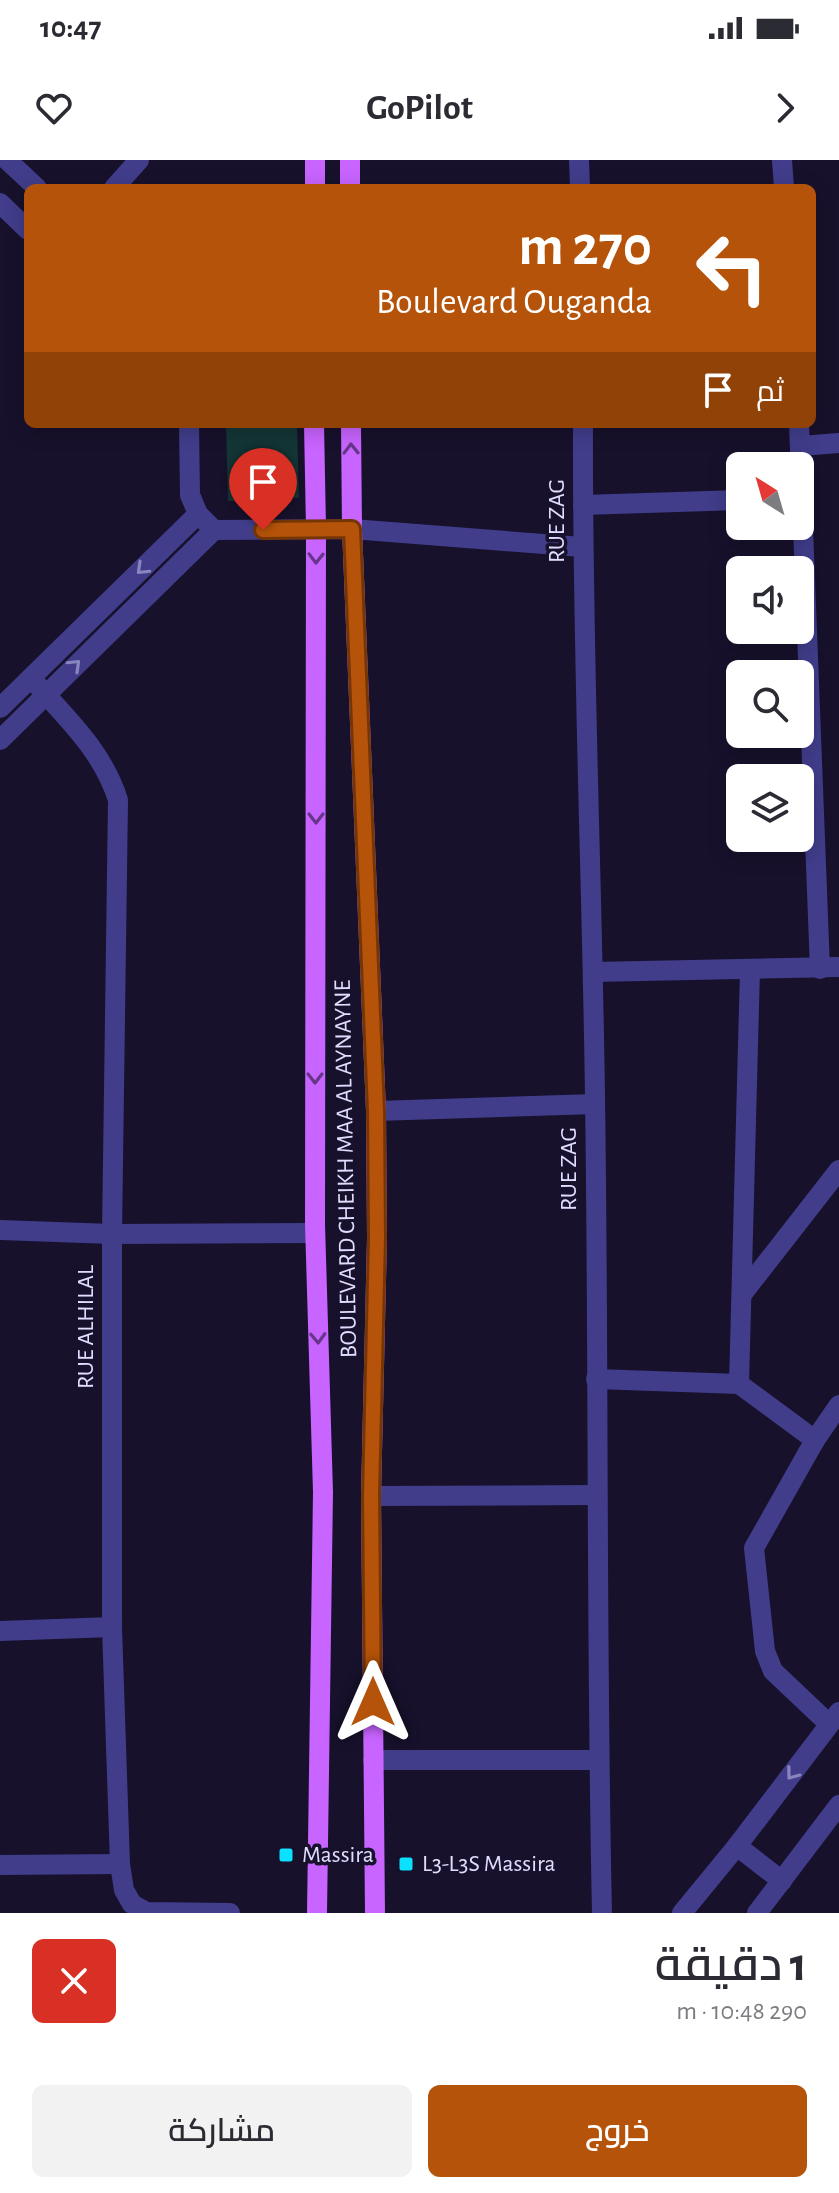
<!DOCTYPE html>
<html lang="ar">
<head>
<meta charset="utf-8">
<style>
	body { margin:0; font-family:"Alegreya Sans",Cairo,sans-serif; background:#f2f2f3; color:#2b2b33; direction:rtl; height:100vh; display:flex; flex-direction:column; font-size:30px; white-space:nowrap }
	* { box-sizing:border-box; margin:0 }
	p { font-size:26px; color:#7c7c81 }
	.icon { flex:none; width:44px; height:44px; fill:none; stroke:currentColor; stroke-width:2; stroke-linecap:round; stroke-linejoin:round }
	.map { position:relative; height:1753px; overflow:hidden; direction:ltr }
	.sheet { display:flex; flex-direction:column; background:#fff; flex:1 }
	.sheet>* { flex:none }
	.hud { position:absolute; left:24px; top:24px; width:792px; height:244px; border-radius:12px; box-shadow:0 4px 20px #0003; direction:rtl; background:#b45309; color:#fff; overflow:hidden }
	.needle { width:52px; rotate:323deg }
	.tools { position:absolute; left:726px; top:292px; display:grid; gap:16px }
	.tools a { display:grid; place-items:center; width:88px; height:88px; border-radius:12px; background:#fff; box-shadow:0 4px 20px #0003; font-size:40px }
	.pin { position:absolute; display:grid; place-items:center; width:68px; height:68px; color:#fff; margin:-82px -34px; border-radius:50% 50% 50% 0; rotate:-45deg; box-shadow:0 0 8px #0007 }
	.pin .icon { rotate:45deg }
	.me { position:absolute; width:88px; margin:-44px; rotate:0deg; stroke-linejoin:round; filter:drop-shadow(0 0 6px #0008) }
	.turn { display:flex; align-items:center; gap:28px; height:168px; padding:0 32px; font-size:36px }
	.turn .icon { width:104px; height:104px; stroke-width:2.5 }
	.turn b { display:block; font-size:56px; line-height:68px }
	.then { display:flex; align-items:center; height:76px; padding:0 32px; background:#0003; gap:16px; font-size:30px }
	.round { display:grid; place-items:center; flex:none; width:84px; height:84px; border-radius:12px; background:#f2f2f3 }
	.overview { display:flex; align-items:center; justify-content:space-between; height:136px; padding:0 32px }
	h1 { font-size:48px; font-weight:600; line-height:60px }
	.primary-button { display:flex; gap:16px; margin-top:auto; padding:16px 32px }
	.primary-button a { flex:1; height:92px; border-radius:12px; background:#b45309; color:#fff; font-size:32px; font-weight:600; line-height:92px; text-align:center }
	.primary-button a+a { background:#f2f2f3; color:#2b2b33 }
	.status { display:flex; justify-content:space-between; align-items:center; height:56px; padding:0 40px; background:#fff; direction:ltr }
	.status svg { height:22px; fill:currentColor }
	header { display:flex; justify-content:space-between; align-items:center; height:104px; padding:0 32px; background:#fff; font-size:36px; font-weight:600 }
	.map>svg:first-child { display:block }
</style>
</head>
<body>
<div class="status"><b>10:47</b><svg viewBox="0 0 49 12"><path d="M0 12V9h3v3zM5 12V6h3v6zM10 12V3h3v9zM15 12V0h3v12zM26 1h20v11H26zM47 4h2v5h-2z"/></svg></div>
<header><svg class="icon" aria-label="forward" viewBox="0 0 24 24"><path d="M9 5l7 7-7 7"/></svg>GoPilot<svg class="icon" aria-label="heart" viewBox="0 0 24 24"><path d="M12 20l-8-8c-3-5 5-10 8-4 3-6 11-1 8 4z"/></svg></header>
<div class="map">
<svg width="839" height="1753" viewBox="0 0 839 1753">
	<rect width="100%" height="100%" fill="#17112c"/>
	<path fill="#143636" d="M226,264H297L299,338L228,341Z"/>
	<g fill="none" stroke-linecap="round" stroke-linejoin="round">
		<g stroke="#413d8b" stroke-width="20">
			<path d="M7,0L37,28"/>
			<path d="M579,0L580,28"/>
			<path d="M782,0L784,28"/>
			<path d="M114,28L139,0"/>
			<path d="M0,43L28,70"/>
			<path d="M189,264L190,335L198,354L214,370L352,369L582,387"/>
			<path d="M583,264C582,489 592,713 595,937C599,1209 596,1481 602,1753"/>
			<path d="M799,264L820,809"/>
			<path d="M801,286L839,283"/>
			<path d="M583,345L740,340"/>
			<path d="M31,518C65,557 102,589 118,640L112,1074V1467L120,1704L124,1730L132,1744L146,1752L230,1753"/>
			<path d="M0,548L198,354"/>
			<path d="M0,580L214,370"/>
			<path d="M750,810L739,1224L815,1280L839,1245"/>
			<path d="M593,812L839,807"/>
			<path d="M376,951L595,944"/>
			<path d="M0,1070L112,1074L315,1073"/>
			<path d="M743,1133L839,1010"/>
			<path d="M596,1219L739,1224"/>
			<path d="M815,1280L754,1388L765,1491L773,1511L829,1564"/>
			<path d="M371,1336L596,1335"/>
			<path d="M0,1471L112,1467"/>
			<path d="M373,1600H598"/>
			<path d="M737,1686L782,1721"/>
			<path d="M0,1705L120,1704"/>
			<path d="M682,1753L737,1686L839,1552"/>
			<path d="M757,1753L839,1645"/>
		</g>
		<g stroke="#c864ff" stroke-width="20">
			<path d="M315,28V0"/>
			<path d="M350,28V0"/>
			<path d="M314,264L316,368L315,1064L323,1332L317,1753"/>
			<path d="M351,264L352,369L376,951L377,1078L371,1336L375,1753"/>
		</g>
	</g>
	<defs><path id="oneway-chevron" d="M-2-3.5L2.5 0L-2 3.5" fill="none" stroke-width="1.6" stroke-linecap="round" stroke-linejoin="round" transform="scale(2)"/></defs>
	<g stroke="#67368b">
		<use href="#oneway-chevron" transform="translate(351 289) rotate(-91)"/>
		<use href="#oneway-chevron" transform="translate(316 398) rotate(91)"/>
		<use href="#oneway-chevron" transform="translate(316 658) rotate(90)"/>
		<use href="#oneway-chevron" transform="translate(315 918) rotate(90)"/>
		<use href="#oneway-chevron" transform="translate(318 1178) rotate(88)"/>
	</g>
	<g stroke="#8985bf">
		<use href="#oneway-chevron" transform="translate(142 409) rotate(136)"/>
		<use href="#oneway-chevron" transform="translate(75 505) rotate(-44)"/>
		<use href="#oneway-chevron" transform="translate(792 1614) rotate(127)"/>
	</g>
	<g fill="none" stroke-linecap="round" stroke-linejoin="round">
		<defs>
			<path id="route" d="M263,370L352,369L376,951L377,1078L371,1336L373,1542"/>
		</defs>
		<use href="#route" stroke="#753606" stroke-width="20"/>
		<use href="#route" stroke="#b45309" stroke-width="14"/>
	</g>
	<g fill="#09e1ff" stroke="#17112c" stroke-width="3">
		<rect x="278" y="1687" width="16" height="16" rx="4"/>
		<rect x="398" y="1696" width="16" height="16" rx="4"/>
	</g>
	<g text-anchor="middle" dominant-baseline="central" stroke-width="7" stroke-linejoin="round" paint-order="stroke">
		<g font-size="24" fill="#e1ddff" stroke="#17112c">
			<text transform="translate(557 361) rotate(-90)">RUE ZAG</text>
			<text transform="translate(346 1009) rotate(-91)">BOULEVARD CHEIKH MAA AL AYNAYNE</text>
			<text transform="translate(569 1009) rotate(-90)">RUE ZAG</text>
			<text transform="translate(86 1167) rotate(-90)">RUE ALHILAL</text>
		</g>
		<g font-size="24" fill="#e1ddff" stroke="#17112c" text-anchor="start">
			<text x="302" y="1695">Massira</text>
			<text x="422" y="1704">L3-L3S Massira</text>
		</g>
	</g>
</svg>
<div class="tools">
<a><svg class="needle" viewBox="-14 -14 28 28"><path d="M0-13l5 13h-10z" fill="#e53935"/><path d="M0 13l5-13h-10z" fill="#7c7c81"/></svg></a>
<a><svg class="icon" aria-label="sound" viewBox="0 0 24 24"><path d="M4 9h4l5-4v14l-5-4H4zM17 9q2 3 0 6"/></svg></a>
<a><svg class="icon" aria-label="search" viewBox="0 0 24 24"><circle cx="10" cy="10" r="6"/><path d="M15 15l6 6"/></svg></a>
<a><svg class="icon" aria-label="layers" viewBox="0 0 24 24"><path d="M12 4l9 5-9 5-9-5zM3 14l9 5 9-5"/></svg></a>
</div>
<div class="pin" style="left:263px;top:370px;background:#d93025"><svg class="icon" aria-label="arrive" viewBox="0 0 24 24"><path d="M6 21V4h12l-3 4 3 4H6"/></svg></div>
<svg class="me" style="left:373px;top:1542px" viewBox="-20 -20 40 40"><path d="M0-17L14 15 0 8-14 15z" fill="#b45309" stroke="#fff" stroke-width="4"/></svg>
<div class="hud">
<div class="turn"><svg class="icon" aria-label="left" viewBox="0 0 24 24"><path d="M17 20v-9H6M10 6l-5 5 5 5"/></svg><div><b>270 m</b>Boulevard Ouganda</div></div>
<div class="then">ثم<svg class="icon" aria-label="arrive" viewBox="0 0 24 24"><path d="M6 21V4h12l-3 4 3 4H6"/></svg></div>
</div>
</div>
<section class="sheet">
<div class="overview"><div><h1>1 دقيقة</h1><p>290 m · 10:48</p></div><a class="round" style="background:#d93025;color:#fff"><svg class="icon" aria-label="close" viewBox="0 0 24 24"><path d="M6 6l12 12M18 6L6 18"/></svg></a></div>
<div class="primary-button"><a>خروج</a><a>مشاركة</a></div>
</section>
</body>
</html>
